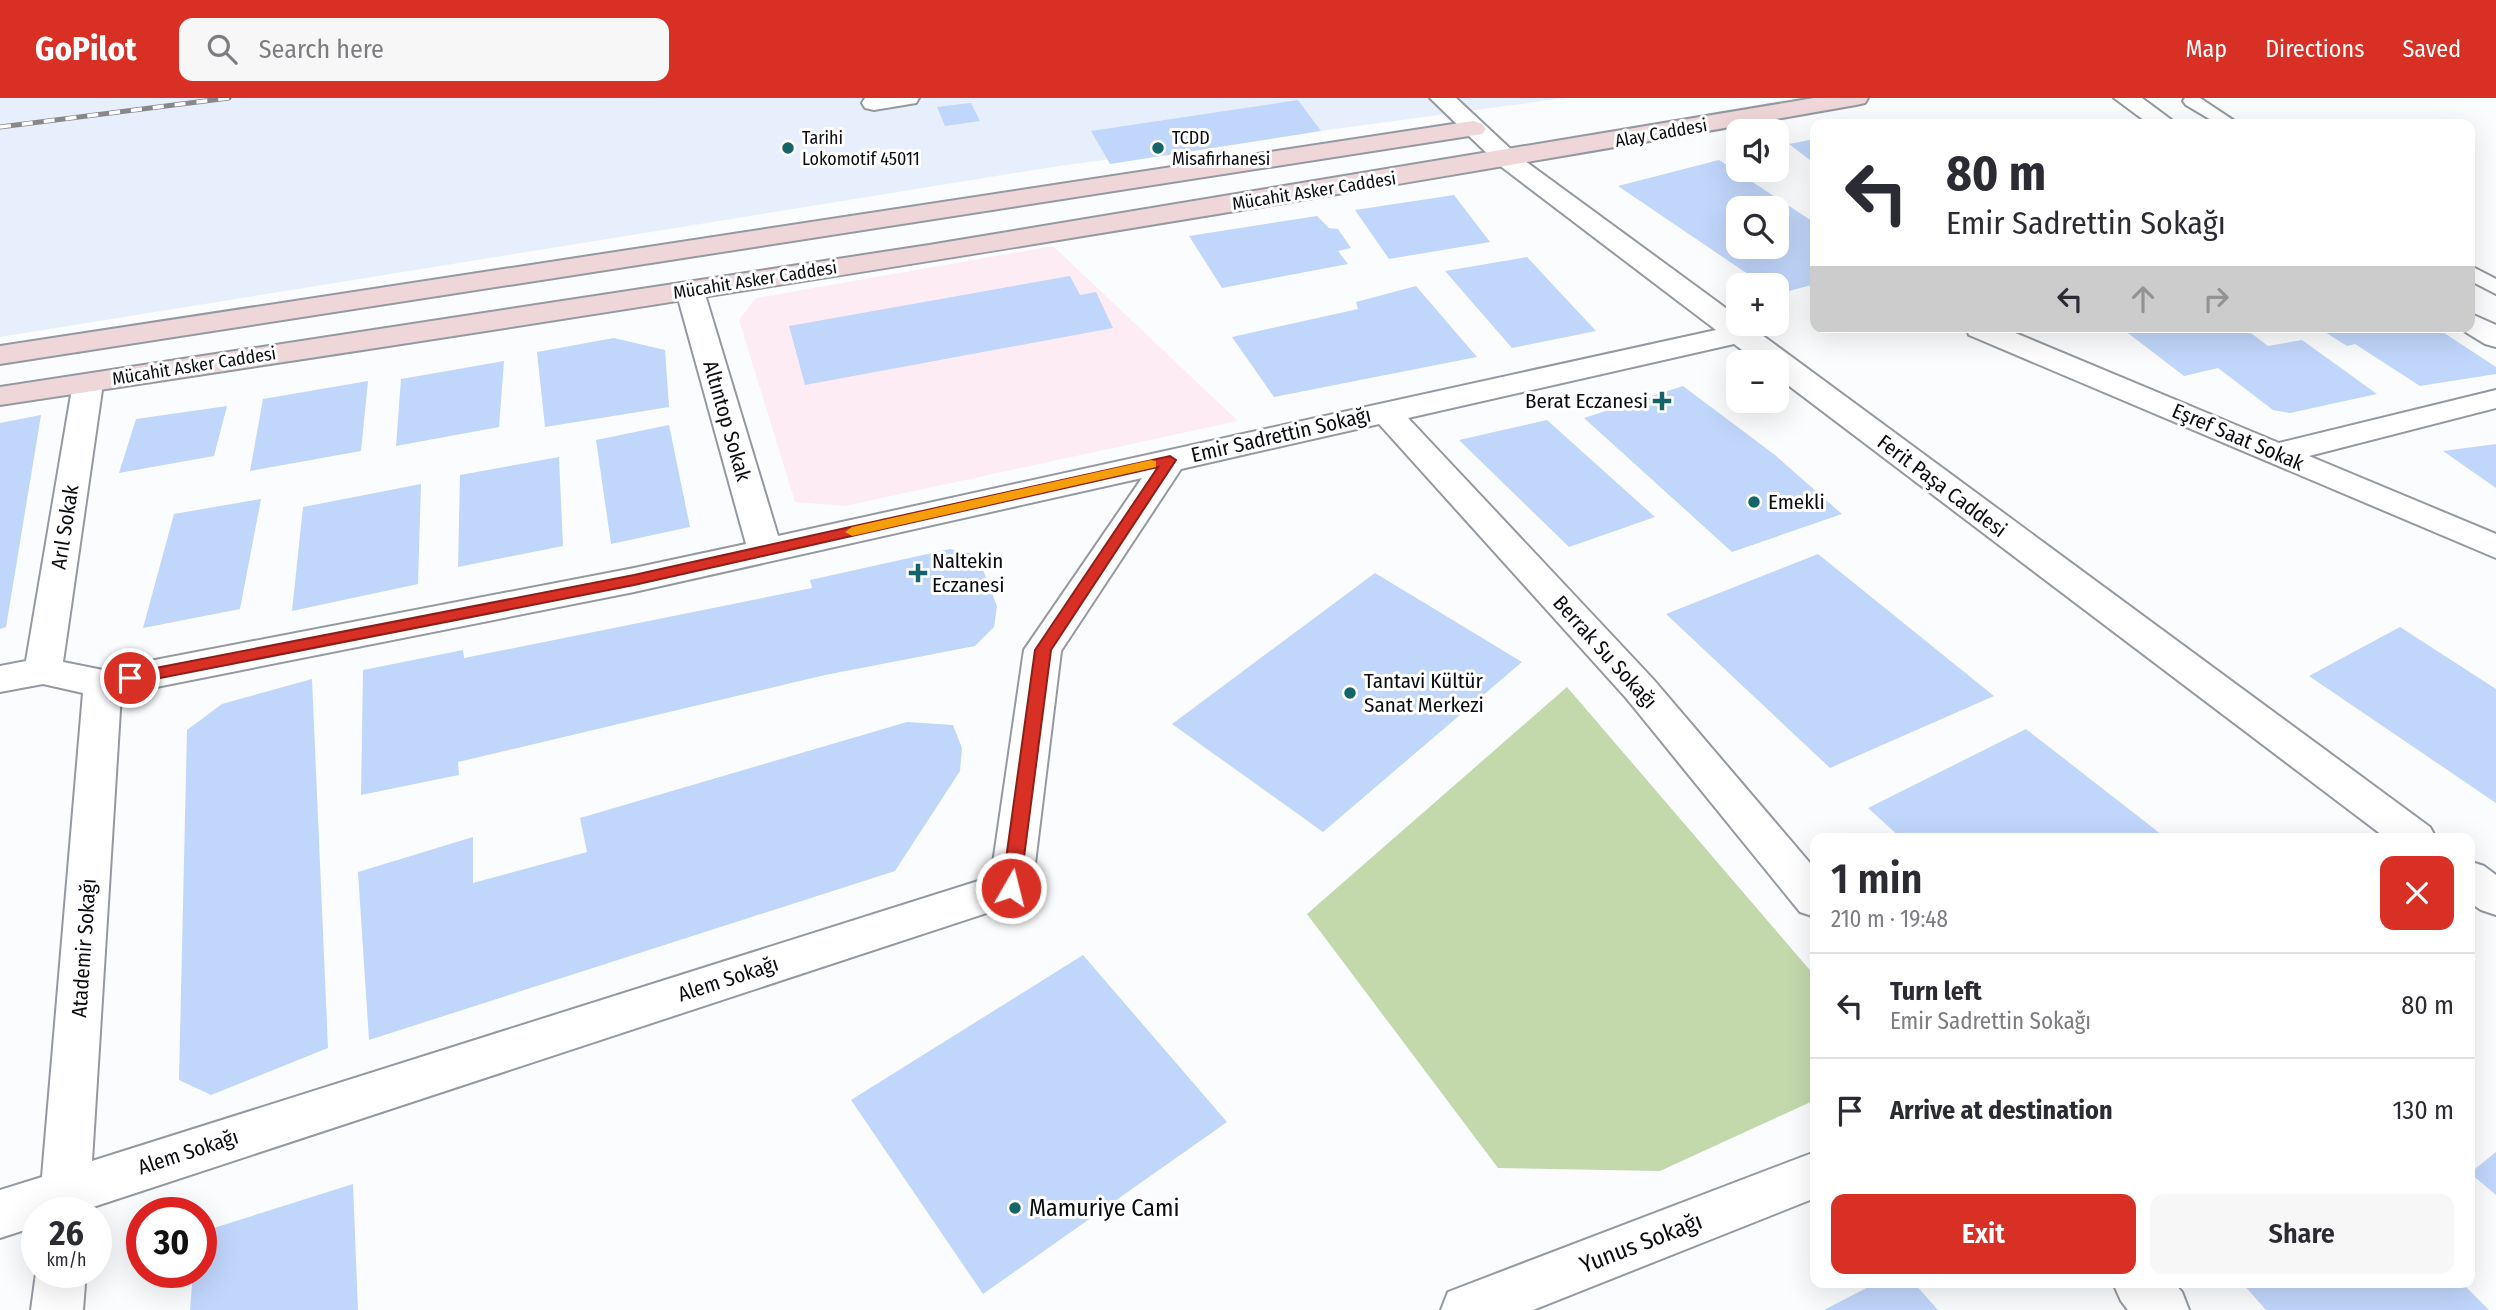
<!DOCTYPE html>
<html lang="en">
<head>
<meta charset="utf-8">
<style>
	body { margin:0; font-family:"Fira Sans Condensed",sans-serif; background:#f7f7f7; color:#2b2b33; height:100vh; display:flex; flex-direction:column; font-size:26px; white-space:nowrap }
	* { box-sizing:border-box; margin:0 }
	p { font-size:23px; color:#7c7c81 }
	.icon { flex:none; width:38px; height:38px; fill:none; stroke:currentColor; stroke-width:2; stroke-linecap:round; stroke-linejoin:round }
	.map { position:relative; flex:1; overflow:hidden }
	.panel { position:absolute; left:1810px; top:735px; width:665px; height:455px; display:flex; flex-direction:column; background:#fff; border-radius:14px; box-shadow:0 7px 28px #0002 }
	.panel>* { flex:none }
	.hud { position:absolute; left:1810px; top:21px; width:665px; height:214px; border-radius:14px; box-shadow:0 7px 28px #0002; background:#fff; color:#2b2b33; overflow:hidden }
	.tools { position:absolute; left:1726px; top:21px; display:grid; gap:14px }
	.tools a { display:grid; place-items:center; width:63px; height:63px; border-radius:14px; background:#fff; box-shadow:0 7px 28px #0002; font-size:35px }
	.speed { position:absolute; left:21px; top:1099px; display:flex; gap:14px; font-size:35px; font-weight:700; text-align:center }
	.speed>* { display:grid; place-content:center; width:91px; height:91px; border-radius:50%; background:#fff; box-shadow:0 7px 28px #0002; line-height:1 }
	.speed small { font-size:18px; font-weight:400 }
	.speed .limit { border:10px solid #d22; background:#fff; color:#111 }
	.pin { position:absolute; display:grid; place-items:center; width:60px; height:60px; color:#fff; margin:-30px; border:4px solid #fff; border-radius:50%; box-shadow:0 2px 7px #0007 }
	.me { position:absolute; width:77px; margin:-38px; rotate:8deg; stroke-linejoin:round; filter:drop-shadow(0 0 5px #0008) }
	.turn { display:flex; align-items:center; gap:24px; height:147px; padding:0 21px; font-size:32px }
	.turn .icon { width:91px; height:91px; stroke-width:2.5 }
	.turn b { display:block; font-size:49px; line-height:60px }
	.lanes { display:flex; align-items:center; height:66px; padding:0 21px; background:#0003; justify-content:center; gap:35px; direction:ltr }
	.lanes .off { opacity:.35 }
	.round { display:grid; place-items:center; flex:none; width:74px; height:74px; border-radius:14px; background:#f7f7f7 }
	.overview { display:flex; align-items:center; justify-content:space-between; height:119px; padding:0 21px }
	h1 { font-size:42px; font-weight:600; line-height:52px }
	.primary-button { display:flex; gap:14px; margin-top:auto; padding:14px 21px }
	.primary-button a { flex:1; height:80px; border-radius:14px; background:#d93025; color:#fff; font-size:28px; font-weight:600; line-height:80px; text-align:center }
	.primary-button a+a { background:#f7f7f7; color:#2b2b33 }
	ul { padding:0; list-style:none }
	li { display:flex; align-items:center; gap:21px; height:105px; padding:0 21px; border-top:2px solid #e1e1e2 }
	li div { flex:1 }
	li b { display:block; font-size:26px }
	li em { font-style:normal }
	header { display:flex; align-items:center; gap:42px; box-sizing:border-box; height:98px; padding:0 35px; background:#d93025; color:#fff }
	header strong { font-size:33px }
	nav { display:flex; gap:38px; margin-inline-start:auto; font-size:24px }
	.search { width:490px; height:63px; background:#f7f7f7; display:flex; align-items:center; gap:18px; box-sizing:border-box; padding:0 24px; border-radius:14px; color:#7c7c81; font-size:26px }
	.map>svg:first-child { display:block }
</style>
</head>
<body>
<header>
<strong>GoPilot</strong>
<div class="search"><svg class="icon" aria-label="search" viewBox="0 0 24 24"><circle cx="10" cy="10" r="6"/><path d="M15 15l6 6"/></svg>Search here</div>
<nav><a>Map</a><a>Directions</a><a>Saved</a></nav>
</header>
<div class="map">
<svg width="2496" height="1212" viewBox="0 0 2496 1212">
	<rect width="100%" height="100%" fill="#fbfcfd"/>
	<path fill="#e8effc" d="M0,0H1565L1059,68L0,239Z"/>
	<path fill="#feecf5" d="M1053,148L1238,323L845,408L795,404L739,222L756,200Z"/>
	<path fill="#c3d9ac" d="M1567,589L1815,878V1002L1660,1073L1498,1070L1307,816Z"/>
	<g fill="#c1d6fb" fill-rule="evenodd">
		<path d="M1298,2L1321,33L1110,66L1091,33Z"/>
		<path d="M971,5L980,23L945,28L937,9Z"/>
		<path d="M1815,41V66L1789,46Z"/>
		<path d="M1719,62L1815,125V186L1778,196L1776,187H1764L1618,88ZM1738,110H1776V149H1738Z"/>
		<path d="M1454,97L1490,144L1389,161L1355,112Z"/>
		<path d="M1317,118L1329,130L1338,131L1351,150L1338,153L1348,166L1222,190L1189,138Z"/>
		<path d="M1527,159L1596,233L1512,250L1445,173Z"/>
		<path d="M1070,178L1080,197L1096,194L1113,230L805,287L789,228Z"/>
		<path d="M1416,188L1477,259L1274,299L1232,239L1358,211L1356,204Z"/>
		<path d="M2120,229H2243L2268,248L2302,242L2377,296L2290,315L2273,312L2218,270L2184,278Z"/>
		<path d="M2317,229H2435L2496,269V276L2420,288L2355,246L2347,248Z"/>
		<path d="M614,240L665,252L669,309L545,329L537,254Z"/>
		<path d="M504,263L499,329L396,348L401,281Z"/>
		<path d="M368,283L361,353L250,373L263,301Z"/>
		<path d="M1683,288L1775,357L1842,416L1732,454L1584,320Z"/>
		<path d="M227,308L214,358L119,375L136,321Z"/>
		<path d="M41,317L6,529L0,531V325Z"/>
		<path d="M1547,322L1655,419L1569,449L1459,342Z"/>
		<path d="M669,327L690,429L611,446L596,342Z"/>
		<path d="M2496,346V390L2443,353Z"/>
		<path d="M559,359L563,448L458,469L460,377Z"/>
		<path d="M421,386L418,486L292,513L303,409Z"/>
		<path d="M261,401L240,511L143,530L174,416Z"/>
		<path d="M950,451L970,455L983,472L997,508L994,529L975,548L825,577L458,664L459,677L361,697L363,572L463,552L464,560L812,490L810,482Z"/>
		<path d="M1818,456L1994,598L1830,670L1666,516Z"/>
		<path d="M1375,475L1522,564L1323,734L1172,626Z"/>
		<path d="M2400,529L2496,591V705L2309,578Z"/>
		<path d="M312,581L328,950L211,997L179,982L187,632L222,606Z"/>
		<path d="M907,624L953,627L962,650L960,673L895,773L369,942L358,774L473,739V785L587,754L580,720Z"/>
		<path d="M2026,631L2166,740H1901L1868,710Z"/>
		<path d="M1083,857L1227,1024L983,1196L851,1002Z"/>
		<path d="M2496,1054V1097L2470,1075Z"/>
		<path d="M353,1086L358,1212H190L193,1174H201V1134Z"/>
		<path d="M1876,1185H1914L1938,1212H1824Z"/>
		<path d="M2242,1185H2462L2489,1212H2266Z"/>
	</g>
	<g fill="none" stroke-linecap="round" stroke-linejoin="round">
		<defs>
			<g id="service">
				<path d="M2185,0H2200L2239,26H2218L2186,7L2183,3Z"/>
				<path d="M2469,167L2496,181V196L2469,182Z"/>
			</g>
			<g id="minor">
				<path d="M865,0H919L916,5L874,12L865,10L862,5Z"/>
				<path d="M1430,0H1456L1517,57L1738,219V226H1747L2430,729L2436,740H2386L1776,278V264H1758L1734,246L1408,320L1653,581L1815,771V819L1800,814L1627,601L1379,326L1181,371L1061,553L1032,790L1026,802L90,1110L89,1115H37V1128L0,1140V1092L42,1079L83,595L43,586L0,594V568L26,563L73,285L77,278L88,276L99,278L103,285L63,564L103,572L634,470L746,446L676,193L680,187L690,184L700,187L704,193L778,438L1716,232L1499,67ZM1142,380L1024,552L991,779L92,1063L121,596L634,494Z"/>
				<path d="M2114,0H2142L2177,26H2149Z"/>
				<path d="M2469,215L2496,227V249L2485,246L2459,230L2469,229Z"/>
				<path d="M1966,229H2001L2279,345L2496,292V310L2309,358L2496,436V460L1969,237Z"/>
				<path d="M2469,763L2484,768L2496,777V817L2481,812L2469,804Z"/>
				<path d="M1815,1054V1100L1533,1212H1441L1448,1194Z"/>
				<path d="M37,1168V1174H86L83,1212H31Z"/>
				<path d="M2113,1185H2174L2182,1194L2189,1212H2128L2121,1203Z"/>
			</g>
			<g id="secondary">
				<path d="M1814,0H1868L1865,5L1856,7C1239,116 620,214 0,307V289L929,147Z"/>
				<path d="M1473,23L1482,26L1486,31L1482,36L0,266V248Z"/>
			</g>
		</defs>
		<use href="#service" stroke="#9499a1" stroke-width="4"/>
		<use href="#minor" stroke="#9499a1" stroke-width="4"/>
		<use href="#secondary" stroke="#9499a1" stroke-width="4"/>
		<use href="#service" fill="#fff" fill-rule="evenodd"/>
		<use href="#minor" fill="#fff" fill-rule="evenodd"/>
		<use href="#secondary" fill="#efd7d9" fill-rule="evenodd"/>
		<defs>
			<path id="rail" d="M0,29L229,0"/>
		</defs>
		<use href="#rail" stroke="#87888a" stroke-width="5"/>
		<use href="#rail" stroke="#fff" stroke-width="3.5" stroke-dasharray="11" stroke-linecap="butt"/>
	</g>
	<path fill="#d93025" stroke="#8d1f18" stroke-width="2" d="M1170,358L1176,362L1051,552L1020,790L1017,795H1005L1002,790L1035,552L1158,369L634,487L130,586L122,580L130,575L634,477Z"/>
	<path fill="#f59e0b" d="M1151,362L1156,363V369L852,438L845,434L852,429Z"/>
	<g fill="#15646a" stroke="#fff" stroke-width="2.5">
		<circle cx="788" cy="50" r="7"/>
		<circle cx="1158" cy="50" r="7"/>
		<path d="M1658.5 292.5h7v7h7v7h-7v7h-7v-7h-7v-7h7z"/>
		<circle cx="1754" cy="404" r="7"/>
		<path d="M914.5 464.5h7v7h7v7h-7v7h-7v-7h-7v-7h7z"/>
		<circle cx="1350" cy="595" r="7"/>
		<circle cx="1015" cy="1110" r="7"/>
	</g>
	<g text-anchor="middle" dominant-baseline="central" stroke-width="6" stroke-linejoin="round" paint-order="stroke">
		<g font-size="18" fill="#0a0c0f" stroke="#fff">
			<text transform="translate(1661 35) rotate(-10)">Alay Caddesi</text>
			<text transform="translate(1314 93) rotate(-9)">Mücahit Asker Caddesi</text>
			<text transform="translate(755 182) rotate(-9)">Mücahit Asker Caddesi</text>
			<text transform="translate(194 268) rotate(-9)">Mücahit Asker Caddesi</text>
		</g>
		<g font-size="18" fill="#0a0c0f" stroke="#fff" text-anchor="start">
			<text x="802" y="40">Tarihi<tspan x="802" dy="21">Lokomotif 45011</tspan></text>
			<text x="1172" y="40">TCDD<tspan x="1172" dy="21">Misafirhanesi</tspan></text>
		</g>
		<g font-size="21" fill="#0a0c0f" stroke="#fff" text-anchor="start">
			<text x="1648" y="303" text-anchor="end">Berat Eczanesi</text>
			<text x="1768" y="404">Emekli</text>
			<text x="932" y="463">Naltekin<tspan x="932" dy="24">Eczanesi</tspan></text>
			<text x="1364" y="583">Tantavi Kültür<tspan x="1364" dy="24">Sanat Merkezi</tspan></text>
		</g>
		<g font-size="21" fill="#0a0c0f" stroke="#fff">
			<text transform="translate(727 323) rotate(74)">Altıntop Sokak</text>
			<text transform="translate(1281 337) rotate(-13)">Emir Sadrettin Sokağı</text>
			<text transform="translate(2238 339) rotate(23)">Eşref Saat Sokak</text>
			<text transform="translate(1942 388) rotate(37)">Ferit Paşa Caddesi</text>
			<text transform="translate(65 429) rotate(-81)">Arıl Sokak</text>
			<text transform="translate(1605 554) rotate(48)">Berrak Su Sokağı</text>
			<text transform="translate(84 850) rotate(-86)">Atademir Sokağı</text>
			<text transform="translate(728 881) rotate(-18)">Alem Sokağı</text>
			<text transform="translate(188 1054) rotate(-18)">Alem Sokağı</text>
		</g>
		<g font-size="24" fill="#0a0c0f" stroke="#fff" text-anchor="start">
			<text x="1029" y="1110">Mamuriye Cami</text>
		</g>
		<g font-size="24" fill="#0a0c0f" stroke="#fff">
			<text transform="translate(1641 1145) rotate(-21)">Yunus Sokağı</text>
		</g>
	</g>
</svg>
<div class="tools">
<a><svg class="icon" aria-label="sound" viewBox="0 0 24 24"><path d="M4 9h4l5-4v14l-5-4H4zM17 9q2 3 0 6"/></svg></a>
<a><svg class="icon" aria-label="search" viewBox="0 0 24 24"><circle cx="10" cy="10" r="6"/><path d="M15 15l6 6"/></svg></a>
<a>+</a>
<a>−</a>
</div>
<div class="speed"><div>26<small>km/h</small></div><div class="limit">30</div></div>
<div class="pin" style="left:130px;top:580px;background:#d93025"><svg class="icon" aria-label="arrive" viewBox="0 0 24 24"><path d="M6 21V4h12l-3 4 3 4H6"/></svg></div>
<svg class="me" style="left:1011px;top:790px" viewBox="-20 -20 40 40"><circle r="17" fill="#d93025" stroke="#fff" stroke-width="3"/><path d="M0-11L8 9 0 5-8 9z" fill="#fff"/></svg>
<div class="hud">
<div class="turn"><svg class="icon" aria-label="left" viewBox="0 0 24 24"><path d="M17 20v-9H6M10 6l-5 5 5 5"/></svg><div><b>80 m</b>Emir Sadrettin Sokağı</div></div>
<div class="lanes"><svg class="icon" aria-label="left" viewBox="0 0 24 24"><path d="M17 20v-9H6M10 6l-5 5 5 5"/></svg><svg class="icon off" aria-label="ahead" viewBox="0 0 24 24"><path d="M12 20V5M6 11l6-6 6 6"/></svg><svg class="icon off" aria-label="right" viewBox="0 0 24 24"><path d="M7 20v-9h11M14 6l5 5-5 5"/></svg></div>
</div>
<section class="panel">
<div class="overview"><div><h1>1 min</h1><p>210 m · 19:48</p></div><a class="round" style="background:#d93025;color:#fff"><svg class="icon" aria-label="close" viewBox="0 0 24 24"><path d="M6 6l12 12M18 6L6 18"/></svg></a></div>
<ul>
<li><svg class="icon" aria-label="left" viewBox="0 0 24 24"><path d="M17 20v-9H6M10 6l-5 5 5 5"/></svg><div><b>Turn left</b><p>Emir Sadrettin Sokağı</p></div><em>80 m</em></li>
<li><svg class="icon" aria-label="arrive" viewBox="0 0 24 24"><path d="M6 21V4h12l-3 4 3 4H6"/></svg><div><b>Arrive at destination</b></div><em>130 m</em></li>
</ul>
<div class="primary-button"><a>Exit</a><a>Share</a></div>
</section>
</div>
</body>
</html>
